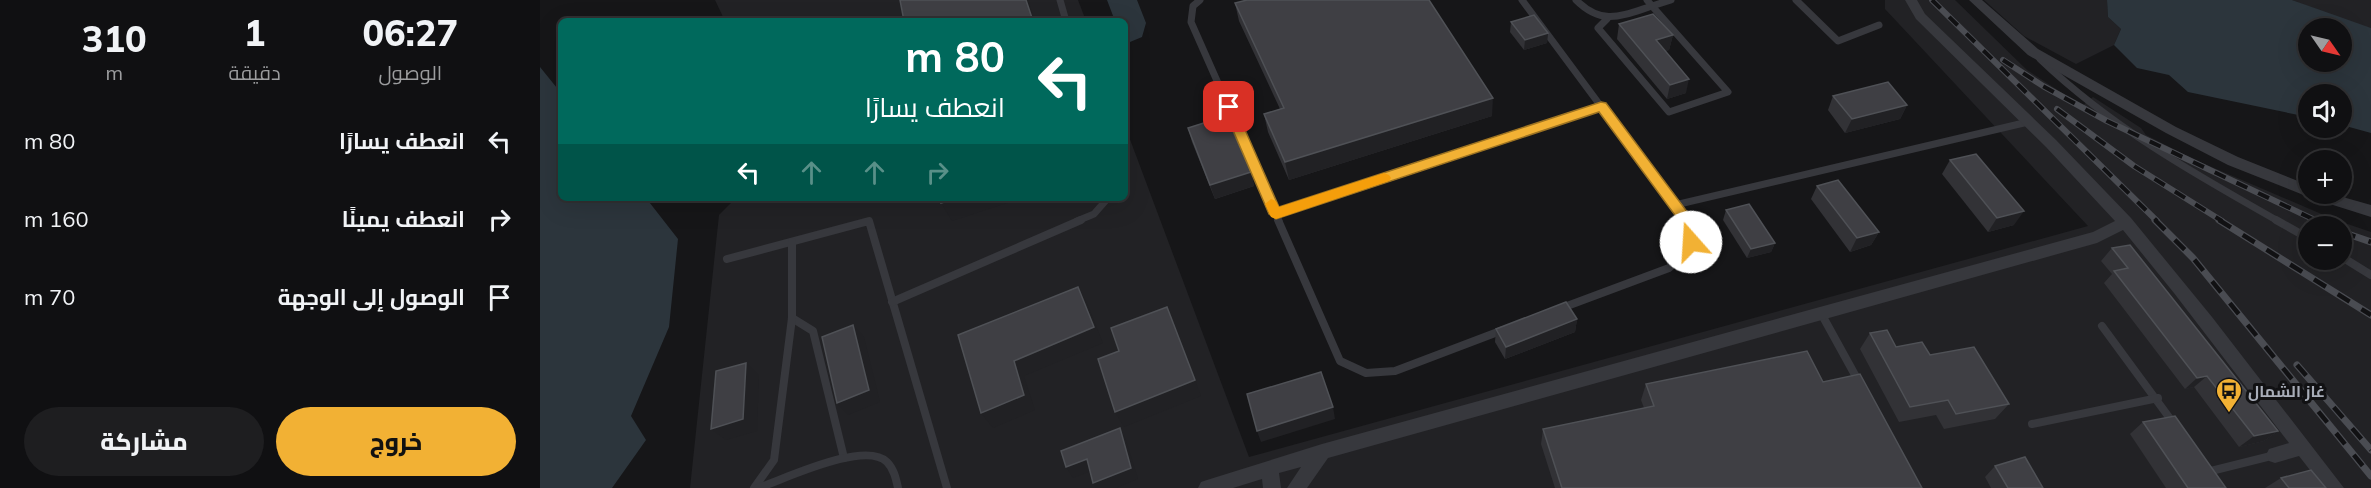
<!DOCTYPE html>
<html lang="ar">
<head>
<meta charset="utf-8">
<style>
	body { margin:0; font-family:Mulish,Cairo,sans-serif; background:#1e1e20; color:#f1f3f6; direction:rtl; height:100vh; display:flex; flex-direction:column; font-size:22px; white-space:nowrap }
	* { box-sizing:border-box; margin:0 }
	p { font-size:20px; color:#9c9d9f }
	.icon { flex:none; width:33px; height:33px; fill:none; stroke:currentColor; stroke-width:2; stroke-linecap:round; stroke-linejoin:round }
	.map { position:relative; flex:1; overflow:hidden; direction:ltr }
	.drawer { display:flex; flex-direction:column; background:#101012; width:540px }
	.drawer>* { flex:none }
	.guide { position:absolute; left:18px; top:18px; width:570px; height:183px; border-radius:9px; box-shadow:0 6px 24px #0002,0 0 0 2px #303032; direction:rtl; background:#00695c; color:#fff; overflow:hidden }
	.needle { width:39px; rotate:124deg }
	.controls { position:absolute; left:1758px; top:18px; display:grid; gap:12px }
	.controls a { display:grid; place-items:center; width:54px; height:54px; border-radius:50%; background:#101012; box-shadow:0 6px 24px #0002,0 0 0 2px #303032; font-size:30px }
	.pin { position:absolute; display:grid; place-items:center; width:51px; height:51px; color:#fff; margin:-26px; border-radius:12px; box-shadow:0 3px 9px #0006 }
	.me { position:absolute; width:66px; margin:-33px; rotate:341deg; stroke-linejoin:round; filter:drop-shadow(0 0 4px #0008) }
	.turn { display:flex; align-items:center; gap:21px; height:126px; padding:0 24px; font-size:27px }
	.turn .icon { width:78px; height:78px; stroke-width:2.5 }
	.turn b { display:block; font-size:42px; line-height:51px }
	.lanes { display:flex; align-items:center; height:57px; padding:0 24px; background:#0003; justify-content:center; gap:30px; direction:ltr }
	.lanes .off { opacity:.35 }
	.eta { display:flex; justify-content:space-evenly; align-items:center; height:102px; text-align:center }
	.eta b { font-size:36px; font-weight:800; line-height:42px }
	.primary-button { display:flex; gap:12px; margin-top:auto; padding:12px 24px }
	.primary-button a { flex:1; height:69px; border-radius:36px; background:#f2b134; color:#111; font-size:24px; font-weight:800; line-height:69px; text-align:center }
	.primary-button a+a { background:#1e1e20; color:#f1f3f6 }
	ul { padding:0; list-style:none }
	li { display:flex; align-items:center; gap:18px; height:78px; padding:0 24px }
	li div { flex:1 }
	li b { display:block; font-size:22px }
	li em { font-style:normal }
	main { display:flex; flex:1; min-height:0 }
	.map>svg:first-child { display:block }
</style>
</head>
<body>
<main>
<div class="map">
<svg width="1831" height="488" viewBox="0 0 1831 488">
	<rect width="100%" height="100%" fill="#161618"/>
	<g fill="#222225" fill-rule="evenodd">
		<path d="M175,0H538L546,21H185Z"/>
		<path d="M1345,0H1415L1487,70L1542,106L1553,97L1601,128L1606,135L1653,159L1793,219L1831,232V488H150L179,215L196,198H585V126L709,457L1548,226L1345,9ZM1768,226H1802V260H1768Z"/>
		<path d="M1444,0H1567L1568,17L1581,29L1574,45L1536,64L1484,36Z"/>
		<path d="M1752,0H1831V28L1822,27Z"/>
	</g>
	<g fill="#2c353c" fill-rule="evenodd">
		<path d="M567,0H597L606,23L602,37L590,42L585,37V21H575Z"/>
		<path d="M1567,0H1752L1831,28V133L1802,125V94H1768V117L1648,92L1629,75L1597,68L1574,45L1581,29L1568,17ZM1768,28H1802V62H1768Z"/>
		<path d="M0,67L21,93V198H106L138,239L129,327L91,416L106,440L72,488H0Z"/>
	</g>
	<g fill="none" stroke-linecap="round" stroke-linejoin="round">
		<g stroke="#37383d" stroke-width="7">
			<path d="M520,0L526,21"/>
			<path d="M660,0L653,6L651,22L739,221"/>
			<path d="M982,0L1146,221"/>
			<path d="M1036,0C1062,26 1081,16 1112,6L1188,92L1129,112L1058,28L1067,19"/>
			<path d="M1107,0L1112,6L1131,0"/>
			<path d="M1256,0L1298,41L1339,25"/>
			<path d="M1500,59C1571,127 1653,173 1738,221"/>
			<path d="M1135,205L1488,122"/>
			<path d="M736,214L1061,106"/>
			<path d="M537,221L554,214L568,198"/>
		</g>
		<g stroke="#37383d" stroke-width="8">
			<path d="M738,220L800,361L826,373L855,371L963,330"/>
			<path d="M1736,220L1768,238"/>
			<path d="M1802,257L1831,275"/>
			<path d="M187,259L329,221L407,488"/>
			<path d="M352,302L541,220"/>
			<path d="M1019,309L1129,268L1143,254L1148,245L1149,225L1145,220"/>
			<path d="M1282,315L1320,384"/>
			<path d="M252,318L273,331L304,458"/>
			<path d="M1562,326L1634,424"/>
			<path d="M1492,424L1618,398"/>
			<path d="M1667,472L1735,455"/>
			<path d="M214,488L234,460L252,318V242"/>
			<path d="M218,488C245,479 325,440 347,462C354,469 356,479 358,488"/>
		</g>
		<g fill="#37383d" fill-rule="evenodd">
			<path d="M1365,0H1377L1385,14L1516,140L1591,218L1672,317L1804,488H1784L1759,456L1735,463L1729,461L1726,455L1729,449L1749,443L1634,293L1583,230L1557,243L788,458L767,488H747L761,467L739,473L741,488H723L722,479L693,488H658L661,482L667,480L782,444L1553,232L1575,221L1506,147L1376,19Z"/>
			<path d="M1429,0H1442L1498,49L1636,127L1698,157L1768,185V194H1792L1831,205V217L1771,198L1688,165L1626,133L1488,55Z"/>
		</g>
		<defs>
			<g id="rail-far1">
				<path d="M1392,0L1617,221"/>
				<path d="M1463,60L1503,86L1567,121L1777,221"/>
				<path d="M1517,109L1594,166L1682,221"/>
			</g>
			<g id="rail">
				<path d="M1615,220L1653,258L1831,476"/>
				<path d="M1679,220L1831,315"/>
				<path d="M1773,220L1788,226"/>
				<path d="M1802,232L1831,242"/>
				<path d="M1757,365L1831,450"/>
			</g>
		</defs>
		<use href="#rail-far1" stroke="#4a4c52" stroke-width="6"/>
		<use href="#rail" stroke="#4a4c52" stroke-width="7"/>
		<use href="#rail-far1" stroke="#111113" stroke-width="4" stroke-dasharray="12" stroke-linecap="butt"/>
		<use href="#rail" stroke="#111113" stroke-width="4.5" stroke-dasharray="14" stroke-linecap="butt"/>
	</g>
	<g fill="#323236">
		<path d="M695,3L952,116L749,180L728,132L724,114L740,109L699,21Z"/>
		<path d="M971,22L1008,33L1007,43L984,50L970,32Z"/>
		<path d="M1079,24L1133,35L1129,50L1125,51L1146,93L1127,99L1077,39Z"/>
		<path d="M1293,96L1367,105L1360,119L1305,133L1288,110Z"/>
		<path d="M648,128L711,172L714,186L675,199L652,142Z"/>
		<path d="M1410,160L1474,225L1448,232L1402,174Z"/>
		<path d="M1277,186L1339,232L1331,245L1310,252L1271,199Z"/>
		<path d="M1186,210L1235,243L1231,252L1207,258L1183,220Z"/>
		<path d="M1572,248L1738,431L1724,441L1699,447L1654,387L1645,389L1564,283L1572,274L1561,261Z"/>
		<path d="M1037,319L1035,332L965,359L955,342L956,329Z"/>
		<path d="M1330,333L1356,347L1390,355L1469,404L1455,419L1404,429L1396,415L1359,422L1320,349Z"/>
		<path d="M1283,382L1382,488H1015L1001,444L1003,429L1104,408L1101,400L1106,384Z"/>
		<path d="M1603,422L1686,488H1626L1590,434Z"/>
		<path d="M1455,466L1503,488H1451L1445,477Z"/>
		<path d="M1741,478L1786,488H1725Z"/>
	</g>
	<g fill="#212124">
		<path d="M486,0H488L495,21H493Z"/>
		<path d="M1008,33L1007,43L984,50L985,40Z"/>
		<path d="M1133,35L1129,50L1113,55L1116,40Z"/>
		<path d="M1149,79L1146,93L1127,99L1130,85Z"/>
		<path d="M953,98L952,116L749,180L745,162Z"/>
		<path d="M1367,105L1360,119L1305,133L1312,119Z"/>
		<path d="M711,172L714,186L675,199L670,185Z"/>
		<path d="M418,198H483L412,221L401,203Z"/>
		<path d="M1484,211L1474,225L1448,232L1457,218Z"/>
		<path d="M1339,232L1331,245L1310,252L1317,238Z"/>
		<path d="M1235,243L1231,252L1207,258L1211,249Z"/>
		<path d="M538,287L547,303L563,343L484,376L495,410L453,428L441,413L474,361Z"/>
		<path d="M627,307L661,396L584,427L575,412Z"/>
		<path d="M1037,319L1035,332L965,359L966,347Z"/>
		<path d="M313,325L324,337L340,402L308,415L297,403Z"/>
		<path d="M206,363L219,375L217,431L186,440L171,429Z"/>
		<path d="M1667,376L1654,387L1645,389L1657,378Z"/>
		<path d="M793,407L795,419L721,442L717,431Z"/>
		<path d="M580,428L586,440L598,479L576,488H556L553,483Z"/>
		<path d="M1738,431L1724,441L1699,447L1714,436Z"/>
		<path d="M547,459L554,470L533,478L526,467Z"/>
	</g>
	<g fill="#3f3f44" stroke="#4f5156" stroke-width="1.5">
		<path d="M360,0H486L493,21H364Z"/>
		<path d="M707,0H889L953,98L745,162L724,114L744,108L695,3Z"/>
		<path d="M1113,14L1133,35L1116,40L1149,79L1130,85L1079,24Z"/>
		<path d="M994,15L1008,33L985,40L971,22Z"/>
		<path d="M1348,82L1367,105L1312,119L1293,96Z"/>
		<path d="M686,116L711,172L670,185L648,128Z"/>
		<path d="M1436,154L1484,211L1457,218L1410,160Z"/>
		<path d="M1298,180L1339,232L1317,238L1277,186Z"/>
		<path d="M400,198H418L401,203Z"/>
		<path d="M1209,204L1235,243L1211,249L1186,210Z"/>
		<path d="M1590,245L1738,431L1714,436L1667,376L1657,378L1574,271L1588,268L1572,248Z"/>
		<path d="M538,287L554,327L474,361L484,395L441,413L418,335Z"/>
		<path d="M1026,302L1037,319L966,347L956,329Z"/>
		<path d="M627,307L655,380L575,412L558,359L579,351L571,328Z"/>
		<path d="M313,325L329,390L297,403L282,337Z"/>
		<path d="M1347,330L1356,347L1382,342L1390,355L1434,347L1469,404L1416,414L1408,400L1370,407L1330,333Z"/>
		<path d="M1267,351L1283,382L1320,374L1382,488H1022L1003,429L1114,406L1106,384Z"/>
		<path d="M206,363L203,419L171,429L176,371Z"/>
		<path d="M781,372L793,407L717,431L707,394Z"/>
		<path d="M1635,416L1686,488H1648L1603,422Z"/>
		<path d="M580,428L591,468L553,483L547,459L526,467L521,451Z"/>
		<path d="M1485,457L1503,488H1468L1455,466Z"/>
		<path d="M1771,470L1786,488H1749L1741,478Z"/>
	</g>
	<path fill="#f2b134" stroke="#9d7322" stroke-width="1.5" d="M1061,102L1066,103L1154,221L1157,242L1155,246H1146L1143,226L1059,112L736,219L729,214L683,107L689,103L695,107L739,207Z"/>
	<path fill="#f59e0b" d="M844,173L849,175L851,178L849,181L736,219L731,217L725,204L731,199L736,201L739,207Z"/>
	<defs>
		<symbol id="bus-pin" viewBox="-11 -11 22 30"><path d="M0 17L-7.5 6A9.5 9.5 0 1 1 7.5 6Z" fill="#f2b134" stroke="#111113"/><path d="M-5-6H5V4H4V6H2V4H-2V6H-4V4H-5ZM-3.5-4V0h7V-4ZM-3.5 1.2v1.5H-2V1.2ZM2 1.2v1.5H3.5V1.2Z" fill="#111"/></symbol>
	</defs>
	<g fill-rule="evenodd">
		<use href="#bus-pin" x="1674" y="376" width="30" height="40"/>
	</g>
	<g text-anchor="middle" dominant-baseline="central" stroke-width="6" stroke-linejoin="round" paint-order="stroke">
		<g font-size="16" font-weight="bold" fill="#a8adb8" stroke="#111113" text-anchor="start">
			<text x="1708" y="391">غاز الشمال</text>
		</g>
	</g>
</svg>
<div class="controls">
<a><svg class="needle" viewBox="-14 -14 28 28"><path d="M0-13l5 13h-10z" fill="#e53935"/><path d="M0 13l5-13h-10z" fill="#9c9d9f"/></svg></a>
<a><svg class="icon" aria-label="sound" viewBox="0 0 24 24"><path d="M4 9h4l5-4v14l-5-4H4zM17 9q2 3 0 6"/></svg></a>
<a>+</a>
<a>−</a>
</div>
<div class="pin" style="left:689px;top:107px;background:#d93025"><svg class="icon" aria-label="arrive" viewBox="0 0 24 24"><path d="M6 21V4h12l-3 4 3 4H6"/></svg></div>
<svg class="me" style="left:1151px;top:242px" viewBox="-20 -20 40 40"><circle r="19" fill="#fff"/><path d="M0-13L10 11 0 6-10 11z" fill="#f2b134"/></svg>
<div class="guide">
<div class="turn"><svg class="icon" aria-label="left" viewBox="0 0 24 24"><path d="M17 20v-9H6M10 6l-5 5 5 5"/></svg><div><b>80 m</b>انعطف يسارًا</div></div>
<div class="lanes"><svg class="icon" aria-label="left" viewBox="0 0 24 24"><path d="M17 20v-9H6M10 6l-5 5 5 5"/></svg><svg class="icon off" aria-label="ahead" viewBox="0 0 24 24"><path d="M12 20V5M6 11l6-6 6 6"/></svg><svg class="icon off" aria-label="ahead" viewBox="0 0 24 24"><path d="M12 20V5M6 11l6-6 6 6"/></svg><svg class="icon off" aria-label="right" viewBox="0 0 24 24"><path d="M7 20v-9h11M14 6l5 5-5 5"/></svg></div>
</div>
</div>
<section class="drawer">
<div class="eta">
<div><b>06:27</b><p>الوصول</p></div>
<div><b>1</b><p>دقيقة</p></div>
<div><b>310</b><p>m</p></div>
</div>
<ul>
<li><svg class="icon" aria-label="left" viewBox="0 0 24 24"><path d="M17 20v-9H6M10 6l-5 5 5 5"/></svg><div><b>انعطف يسارًا</b></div><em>80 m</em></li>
<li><svg class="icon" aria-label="right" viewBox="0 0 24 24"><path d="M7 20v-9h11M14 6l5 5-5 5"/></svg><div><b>انعطف يمينًا</b></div><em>160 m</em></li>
<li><svg class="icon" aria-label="arrive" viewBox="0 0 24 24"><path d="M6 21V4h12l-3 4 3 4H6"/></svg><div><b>الوصول إلى الوجهة</b></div><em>70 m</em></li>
</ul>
<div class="primary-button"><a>خروج</a><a>مشاركة</a></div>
</section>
</main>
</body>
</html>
